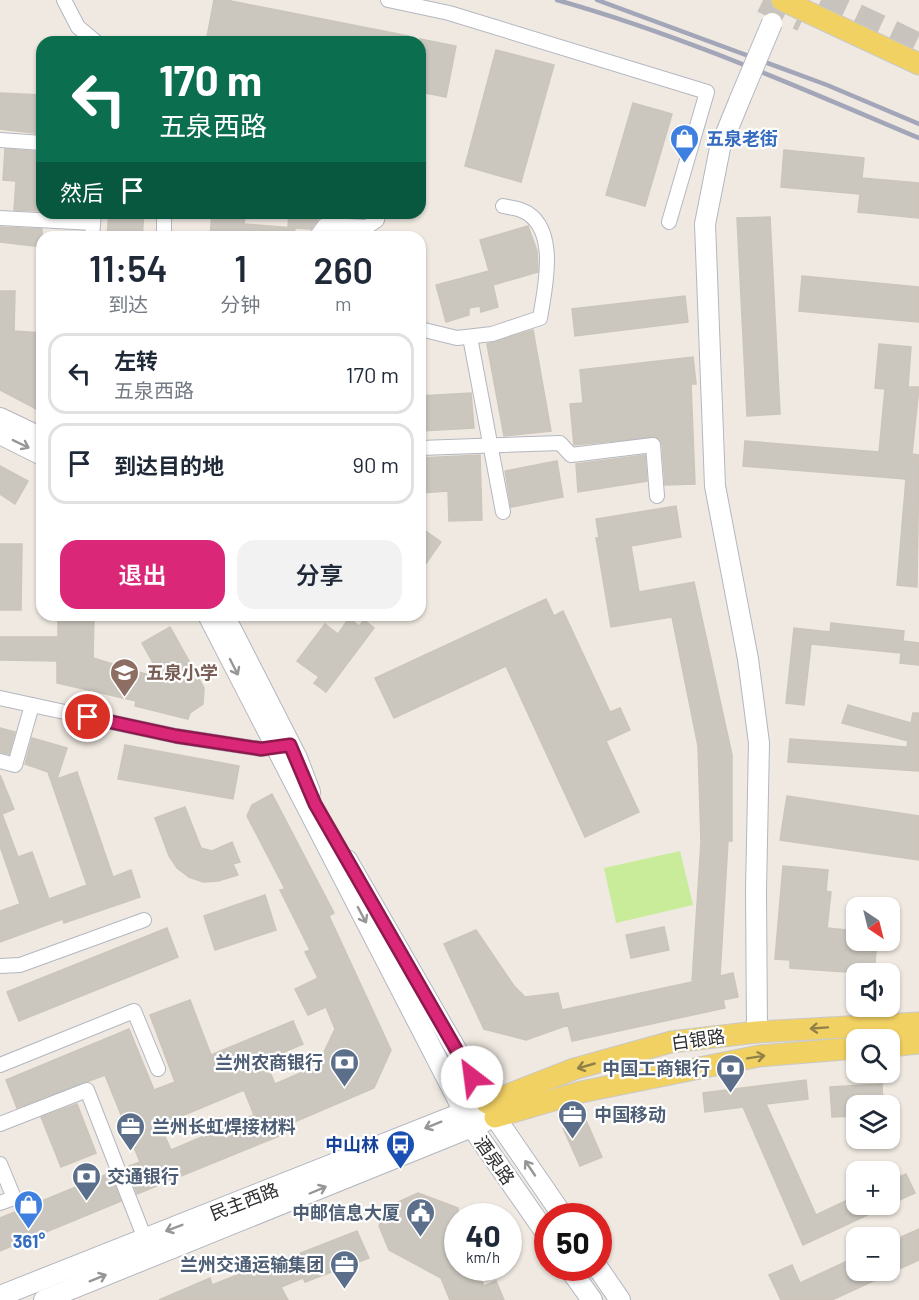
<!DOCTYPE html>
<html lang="zh">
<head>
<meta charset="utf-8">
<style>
	body { margin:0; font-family:Barlow,"Noto Sans SC",sans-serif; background:#f2f2f3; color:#1f2937; height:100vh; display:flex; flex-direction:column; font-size:22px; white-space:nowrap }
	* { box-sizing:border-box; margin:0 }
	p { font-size:20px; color:#747a83 }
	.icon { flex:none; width:33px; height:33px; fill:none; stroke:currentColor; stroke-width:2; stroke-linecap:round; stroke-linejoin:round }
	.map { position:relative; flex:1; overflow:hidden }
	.details { position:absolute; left:36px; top:231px; width:390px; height:390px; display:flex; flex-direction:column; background:#fff; border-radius:18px; box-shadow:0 2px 4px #0004 }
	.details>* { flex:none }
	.top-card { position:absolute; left:36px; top:36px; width:390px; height:183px; border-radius:18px; box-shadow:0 2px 4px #0004; background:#0b6e4f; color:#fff; overflow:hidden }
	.needle { width:39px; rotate:145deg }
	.fabs { position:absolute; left:846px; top:897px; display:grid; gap:12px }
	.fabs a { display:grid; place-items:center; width:54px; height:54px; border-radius:12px; background:#fff; box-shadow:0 2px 4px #0004; font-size:30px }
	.speed { position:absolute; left:444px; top:1203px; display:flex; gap:12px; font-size:30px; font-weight:700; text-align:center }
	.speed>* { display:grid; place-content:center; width:78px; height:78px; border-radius:50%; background:#fff; box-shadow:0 2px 4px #0004; line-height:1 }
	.speed small { font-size:15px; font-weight:400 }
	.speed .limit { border:9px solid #d22; background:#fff; color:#111 }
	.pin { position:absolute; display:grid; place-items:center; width:51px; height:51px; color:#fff; margin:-26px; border:3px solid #fff; border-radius:50%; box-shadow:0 2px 6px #0007 }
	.me { position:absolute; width:66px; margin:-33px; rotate:330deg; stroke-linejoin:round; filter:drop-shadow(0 0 4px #0008) }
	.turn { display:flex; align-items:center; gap:21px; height:126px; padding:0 24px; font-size:27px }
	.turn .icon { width:78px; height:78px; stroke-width:2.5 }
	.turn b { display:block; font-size:42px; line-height:51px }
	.then { display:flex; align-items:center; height:57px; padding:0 24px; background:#0003; gap:12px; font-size:22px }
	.eta { display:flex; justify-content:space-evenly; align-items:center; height:102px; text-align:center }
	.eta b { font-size:36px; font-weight:600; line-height:42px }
	.button { display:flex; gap:12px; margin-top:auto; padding:12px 24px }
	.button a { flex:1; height:69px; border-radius:18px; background:#db2777; color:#fff; font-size:24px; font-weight:600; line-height:69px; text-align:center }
	.button a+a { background:#f2f2f3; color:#1f2937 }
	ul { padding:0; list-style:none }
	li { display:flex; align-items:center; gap:18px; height:81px; margin:0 12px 9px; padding:0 12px; border:3px solid #e0e1e3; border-radius:18px }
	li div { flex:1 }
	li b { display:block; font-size:22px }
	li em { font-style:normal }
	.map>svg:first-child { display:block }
</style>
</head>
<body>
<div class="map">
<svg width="919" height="1300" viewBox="0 0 919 1300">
	<rect width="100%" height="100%" fill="#efe9e1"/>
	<path fill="#c9ec9a" d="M680,851L693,905L616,923L604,868Z"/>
	<g fill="#cbc7bf" stroke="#cbc5ba" stroke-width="1.5" fill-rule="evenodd">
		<path d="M214,0H226L409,36L408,42H206Z"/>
		<path d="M420,39L456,46L446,97L420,92Z"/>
		<path d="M496,50L554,65L521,182L465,166Z"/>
		<path d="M0,93L42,95V134L0,129Z"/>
		<path d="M633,103L672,114L645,206L606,195Z"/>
		<path d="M5,149L42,152V211L14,210L16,181L3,180Z"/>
		<path d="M784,150L864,158L862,178L919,183V218L858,212L860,194L781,187Z"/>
		<path d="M109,213H144L142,237H107Z"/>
		<path d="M212,213H245L244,224L294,228L288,227L289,213H318L317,221L311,229L295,228L294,237H210Z"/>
		<path d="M770,217L780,414L747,416L737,218Z"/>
		<path d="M528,226L537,251L538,272L493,285L498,307L481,312L480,306L469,308V315L446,322L436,285L489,271L480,240Z"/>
		<path d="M0,227L42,229V247L0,242Z"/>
		<path d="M802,276L919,287V322L799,311Z"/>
		<path d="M0,291H15L14,331L42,333V412L0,390Z"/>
		<path d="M685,296L688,322L575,336L572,309Z"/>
		<path d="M533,330L551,431L504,436L487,344Z"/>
		<path d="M879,344L911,347L908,387H919L912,454L919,455L917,587L897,585L906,479L743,466L745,441L879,452L885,389L875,388Z"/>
		<path d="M693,357L696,384H691L695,484L665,485L662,444L656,437L574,445L570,404L583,403L580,370Z"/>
		<path d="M471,393L474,428L420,431V396Z"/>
		<path d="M480,455L482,520L449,521L448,491L420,493V458Z"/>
		<path d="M645,455L647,481L578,492L576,464Z"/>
		<path d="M557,461L563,497L511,507L505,471Z"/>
		<path d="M0,466L28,481L15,504L0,494Z"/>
		<path d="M676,506L681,537L631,546L639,592L694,582L732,755V841H728L720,976L733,973L738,997L723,1000L725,1008L572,1041L568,1025L526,1040L484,1029L444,944L476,930L514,986L525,997L558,993L562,1010L692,982L701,842L698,746L672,617L611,627L596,538H599L596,519Z"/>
		<path d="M420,527L441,542L420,572Z"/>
		<path d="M0,544H22L21,610H0Z"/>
		<path d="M546,599L554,616L563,611L610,712L620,708L630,730L606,741L639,812L585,837L506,666L394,718L375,678Z"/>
		<path d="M58,615H94L93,658L162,679L142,643L170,627L204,688L203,704L190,713L188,719L135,706L136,701L57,683V661L0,660V637H58Z"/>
		<path d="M349,618L359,626L364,620L374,628L326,692L314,683L319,677L297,661L325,624L338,634Z"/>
		<path d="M831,623L904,631L903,641L919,643V665L900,663L901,653L811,644L804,705L786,703L794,628L830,632Z"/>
		<path d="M848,705L911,723L913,713H919V771L788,762L790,739L907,747L908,741L842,723Z"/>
		<path d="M0,728L15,732L9,754L0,752Z"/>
		<path d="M32,738L67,748L57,779L77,772L113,877L131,870L140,897L64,923L63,919L0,942V911L20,904L0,846V775L14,809L2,814L18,857L32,852L49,899L87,885L48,772L25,764Z"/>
		<path d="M125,745L239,766L233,799L118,779Z"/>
		<path d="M272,794L334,913L329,916L391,1050L374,1088L292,1123L294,1130L137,1194L127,1167L140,1162L105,1075L17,1108L6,1080L129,1029L154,1090L175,1082L150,1015L190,1000L211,1055L293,1021L303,1044L265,1060L275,1084L312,1068L314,1073L335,1029L326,1007L308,1015L295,989L318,978L305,952L310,950L280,890L285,889L247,816L252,805ZM244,1090L254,1115L171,1150L160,1125Z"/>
		<path d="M787,796L919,816V860L780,840Z"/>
		<path d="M185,807L201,848L212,851L232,842L240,862L233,864L238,875L218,881L203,882L189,877L177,868L169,856L155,818Z"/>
		<path d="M783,866L828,870L826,891L831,892L827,928L856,931V940H877L874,974L790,968V960L775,959Z"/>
		<path d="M265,895L276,930L215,950L204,916Z"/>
		<path d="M664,927L669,950L631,958L626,935Z"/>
		<path d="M167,928L178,957L19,1021L7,992Z"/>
		<path d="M806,1080L808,1099L766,1104L816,1215L856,1196V1204H890V1181L906,1174L915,1193L803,1245L743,1107L705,1112L703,1093Z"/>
		<path d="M882,1084L883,1106H856V1116L832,1117L830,1087Z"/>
		<path d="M77,1104L96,1153L61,1167L41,1117Z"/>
		<path d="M585,1118L602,1157L580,1166L563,1128Z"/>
		<path d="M110,1173L121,1201L0,1251V1218Z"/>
		<path d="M418,1193L458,1208V1268H476L484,1286L496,1281L504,1300H450L441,1278L389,1250L379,1226L387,1207Z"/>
		<path d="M919,1229V1260L832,1300H781L769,1275L792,1265L800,1283L856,1257V1270H890V1242Z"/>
		<path d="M357,1231L369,1258L305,1282L303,1278L281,1287L288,1300H159L210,1278L212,1285L277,1259L278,1262Z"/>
	</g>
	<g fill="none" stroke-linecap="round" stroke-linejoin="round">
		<g stroke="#c8c4bd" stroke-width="26" stroke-dasharray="26 13" stroke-linecap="butt">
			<path d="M763,0L803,19"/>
			<path d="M821,0L919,46"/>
		</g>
		<defs>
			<g id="street">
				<path d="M64,0L78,27L96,42"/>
				<path d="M388,0L449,13L707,92L669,222"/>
				<path d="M0,140L42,143"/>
				<path d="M0,218L93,223"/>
				<path d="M92,237L94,213"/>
				<path d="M164,237V213"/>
				<path d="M316,237L325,225L367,227L377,220L378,213"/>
				<path d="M420,329L457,338L492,334L540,318C545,288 560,225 521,210C516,208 508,207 503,206"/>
				<path d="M470,337L503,512"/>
				<path d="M420,448L560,443L571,455L653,445L657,496"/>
				<path d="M0,698L176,736L261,749L282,746"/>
				<path d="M0,761L15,765L32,705"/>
				<path d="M0,966L20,965L144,920"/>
				<path d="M0,1065L134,1011L158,1069"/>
				<path d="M0,1124L87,1090L145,1239"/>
				<path d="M0,1164L14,1198L0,1203"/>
			</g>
			<g id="secondary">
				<path d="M740,99L720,148L705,224L715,486L748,659L759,743L756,890L757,1032"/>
				<path d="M0,418L42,438"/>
				<path d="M0,434L42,455"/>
				<path d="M208,615L472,1127L548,1236"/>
				<path d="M224,615L297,758L310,792"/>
				<path d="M347,860L495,1117L563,1216"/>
				<path d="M569,1268L592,1300"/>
				<path d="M598,1268L620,1300"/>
				<path d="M0,1296L477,1107"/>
				<path d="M44,1300L484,1122"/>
			</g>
			<g id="primary">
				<path d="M782,0L919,64"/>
				<path d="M890,1046L919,1043"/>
				<path d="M487,1103L574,1069L671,1042L757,1032L919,1023"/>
				<path d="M495,1117L581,1092L759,1056L856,1048"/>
			</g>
		</defs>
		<use href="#street" stroke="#b4b7c1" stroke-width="16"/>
		<use href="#secondary" stroke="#b4b7c1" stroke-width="22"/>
		<use href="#primary" stroke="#c9c9c9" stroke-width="23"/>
		<use href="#street" stroke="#fff" stroke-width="14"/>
		<use href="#secondary" stroke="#fff" stroke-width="20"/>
		<use href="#primary" stroke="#f2d163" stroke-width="21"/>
		<g stroke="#a3a6b8" stroke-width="4.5">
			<path d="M557,0C682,35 800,88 919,138"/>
			<path d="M597,0L827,85L919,124"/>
		</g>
		<defs>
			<path id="secondary-bridge" d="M740,99L772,23"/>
		</defs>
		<use href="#secondary-bridge" stroke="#b4b7c1" stroke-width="22" stroke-linecap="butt"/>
		<use href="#secondary-bridge" stroke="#fff" stroke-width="20"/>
	</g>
	<defs><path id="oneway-shaft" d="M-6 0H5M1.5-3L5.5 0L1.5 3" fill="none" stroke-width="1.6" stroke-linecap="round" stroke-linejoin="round" transform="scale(1.5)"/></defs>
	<g stroke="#969696">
		<use href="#oneway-shaft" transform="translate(21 444) rotate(26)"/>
		<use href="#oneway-shaft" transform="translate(234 667) rotate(63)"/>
		<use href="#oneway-shaft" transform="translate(362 915) rotate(62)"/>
		<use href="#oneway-shaft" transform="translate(433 1125) rotate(158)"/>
		<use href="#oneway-shaft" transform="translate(530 1168) rotate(-124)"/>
		<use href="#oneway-shaft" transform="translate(318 1190) rotate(-23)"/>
		<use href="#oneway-shaft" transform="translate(174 1228) rotate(159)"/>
		<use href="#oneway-shaft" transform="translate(98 1278) rotate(-22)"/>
	</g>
	<g stroke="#908048">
		<use href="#oneway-shaft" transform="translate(819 1028) rotate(176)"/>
		<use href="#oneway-shaft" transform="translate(756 1057) rotate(-9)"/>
		<use href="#oneway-shaft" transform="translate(586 1066) rotate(164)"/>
	</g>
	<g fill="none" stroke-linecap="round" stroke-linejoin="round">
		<defs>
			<path id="route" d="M88,717L176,736L261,749L290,745L315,804L472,1077"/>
		</defs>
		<use href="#route" stroke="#8e194d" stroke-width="15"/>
		<use href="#route" stroke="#db2777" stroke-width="10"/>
	</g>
	<defs>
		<symbol id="shop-pin" viewBox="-11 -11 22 30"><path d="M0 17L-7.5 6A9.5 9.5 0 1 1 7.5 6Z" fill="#3f7fe0" stroke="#fff"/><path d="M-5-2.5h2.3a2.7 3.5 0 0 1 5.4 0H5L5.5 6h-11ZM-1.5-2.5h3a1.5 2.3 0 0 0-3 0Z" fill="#fff"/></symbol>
		<symbol id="school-pin" viewBox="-11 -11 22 30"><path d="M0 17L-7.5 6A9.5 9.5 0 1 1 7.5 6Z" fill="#8d6e63" stroke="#fff"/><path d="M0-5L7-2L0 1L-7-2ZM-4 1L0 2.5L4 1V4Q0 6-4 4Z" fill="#fff"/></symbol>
		<symbol id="bank-pin" viewBox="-11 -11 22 30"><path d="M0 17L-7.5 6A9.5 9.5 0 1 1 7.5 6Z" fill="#5c6f8a" stroke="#fff"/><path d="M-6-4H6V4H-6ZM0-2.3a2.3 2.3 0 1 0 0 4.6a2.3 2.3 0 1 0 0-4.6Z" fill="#fff"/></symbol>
		<symbol id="office-pin" viewBox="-11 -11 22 30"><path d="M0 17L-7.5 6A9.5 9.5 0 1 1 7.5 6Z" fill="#5c6f8a" stroke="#fff"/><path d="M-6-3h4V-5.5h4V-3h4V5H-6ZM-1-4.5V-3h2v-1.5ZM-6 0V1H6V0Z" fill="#fff"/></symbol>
		<symbol id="bus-pin" viewBox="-11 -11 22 30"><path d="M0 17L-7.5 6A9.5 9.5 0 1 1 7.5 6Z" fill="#1a4fb4" stroke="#fff"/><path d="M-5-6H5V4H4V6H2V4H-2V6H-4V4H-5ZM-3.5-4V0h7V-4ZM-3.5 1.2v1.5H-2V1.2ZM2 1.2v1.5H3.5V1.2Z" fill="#fff"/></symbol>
		<symbol id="civic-pin" viewBox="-11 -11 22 30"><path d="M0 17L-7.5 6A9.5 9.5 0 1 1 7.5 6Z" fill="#5c6f8a" stroke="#fff"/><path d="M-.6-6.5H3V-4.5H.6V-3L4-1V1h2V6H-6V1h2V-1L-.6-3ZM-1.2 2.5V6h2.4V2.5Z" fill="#fff"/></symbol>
	</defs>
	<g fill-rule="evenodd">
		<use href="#shop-pin" x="668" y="122" width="33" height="45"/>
		<use href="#school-pin" x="108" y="656" width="33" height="45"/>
		<use href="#bank-pin" x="328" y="1046" width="33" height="45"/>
		<use href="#bank-pin" x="714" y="1052" width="33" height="45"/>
		<use href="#office-pin" x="556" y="1098" width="33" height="45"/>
		<use href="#office-pin" x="114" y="1110" width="33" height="45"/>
		<use href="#bus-pin" x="384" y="1128" width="33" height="45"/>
		<use href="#bank-pin" x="70" y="1160" width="33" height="45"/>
		<use href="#shop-pin" x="12" y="1188" width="33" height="45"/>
		<use href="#civic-pin" x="404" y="1196" width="33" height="45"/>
		<use href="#office-pin" x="328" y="1248" width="33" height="45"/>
	</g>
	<g text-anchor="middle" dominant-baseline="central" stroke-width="4.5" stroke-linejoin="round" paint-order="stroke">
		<g font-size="18" font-weight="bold" fill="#366cbe" stroke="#fff" text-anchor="start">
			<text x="706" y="138">五泉老街</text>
			<text x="29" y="1241" text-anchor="middle">361°</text>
		</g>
		<g font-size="18" font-weight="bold" fill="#785e54" stroke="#fff" text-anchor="start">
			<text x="146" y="672">五泉小学</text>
		</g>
		<g font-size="18" fill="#2e2e2e" stroke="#fff">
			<text transform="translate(698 1039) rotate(-8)">白银路</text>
			<text transform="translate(495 1160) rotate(55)">酒泉路</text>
			<text transform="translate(244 1201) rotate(-21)">民主西路</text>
		</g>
		<g font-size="18" font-weight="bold" fill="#4e5e75" stroke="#fff" text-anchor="end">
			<text x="323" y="1062">兰州农商银行</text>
			<text x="710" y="1068">中国工商银行</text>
			<text x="594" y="1114" text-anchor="start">中国移动</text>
			<text x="152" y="1126" text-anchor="start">兰州长虹焊接材料</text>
			<text x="107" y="1176" text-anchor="start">交通银行</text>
			<text x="400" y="1212">中邮信息大厦</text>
			<text x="324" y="1264">兰州交通运输集团</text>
		</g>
		<g font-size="18" font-weight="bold" fill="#164399" stroke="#fff" text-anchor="end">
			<text x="379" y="1144">中山林</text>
		</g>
	</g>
</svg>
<div class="fabs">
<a><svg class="needle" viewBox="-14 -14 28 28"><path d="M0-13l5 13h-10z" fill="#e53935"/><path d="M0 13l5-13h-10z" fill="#747a83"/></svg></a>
<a><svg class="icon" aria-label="sound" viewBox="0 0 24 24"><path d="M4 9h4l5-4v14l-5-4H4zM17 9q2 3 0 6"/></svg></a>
<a><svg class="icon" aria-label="search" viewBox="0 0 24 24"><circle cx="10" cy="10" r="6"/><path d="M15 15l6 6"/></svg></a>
<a><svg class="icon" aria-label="layers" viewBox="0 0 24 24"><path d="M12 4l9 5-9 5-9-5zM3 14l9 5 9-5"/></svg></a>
<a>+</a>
<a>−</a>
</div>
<div class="speed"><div>40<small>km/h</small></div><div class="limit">50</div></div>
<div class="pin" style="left:88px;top:717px;background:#d93025"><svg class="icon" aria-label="arrive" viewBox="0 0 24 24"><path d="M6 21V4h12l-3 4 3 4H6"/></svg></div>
<svg class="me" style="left:472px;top:1077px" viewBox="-20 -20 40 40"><circle r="19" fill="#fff"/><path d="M0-13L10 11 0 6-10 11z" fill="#db2777"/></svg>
<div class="top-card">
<div class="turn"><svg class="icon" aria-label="left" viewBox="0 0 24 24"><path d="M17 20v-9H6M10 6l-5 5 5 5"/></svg><div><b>170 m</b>五泉西路</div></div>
<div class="then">然后<svg class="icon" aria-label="arrive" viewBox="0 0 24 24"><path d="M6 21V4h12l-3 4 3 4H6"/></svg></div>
</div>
<section class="details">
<div class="eta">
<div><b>11:54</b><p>到达</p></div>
<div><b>1</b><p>分钟</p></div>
<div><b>260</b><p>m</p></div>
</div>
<ul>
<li><svg class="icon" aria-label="left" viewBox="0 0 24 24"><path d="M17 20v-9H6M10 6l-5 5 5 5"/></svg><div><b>左转</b><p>五泉西路</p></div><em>170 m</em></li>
<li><svg class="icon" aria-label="arrive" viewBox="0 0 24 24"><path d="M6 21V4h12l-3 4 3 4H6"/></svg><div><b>到达目的地</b></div><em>90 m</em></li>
</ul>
<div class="button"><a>退出</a><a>分享</a></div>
</section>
</div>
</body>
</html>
